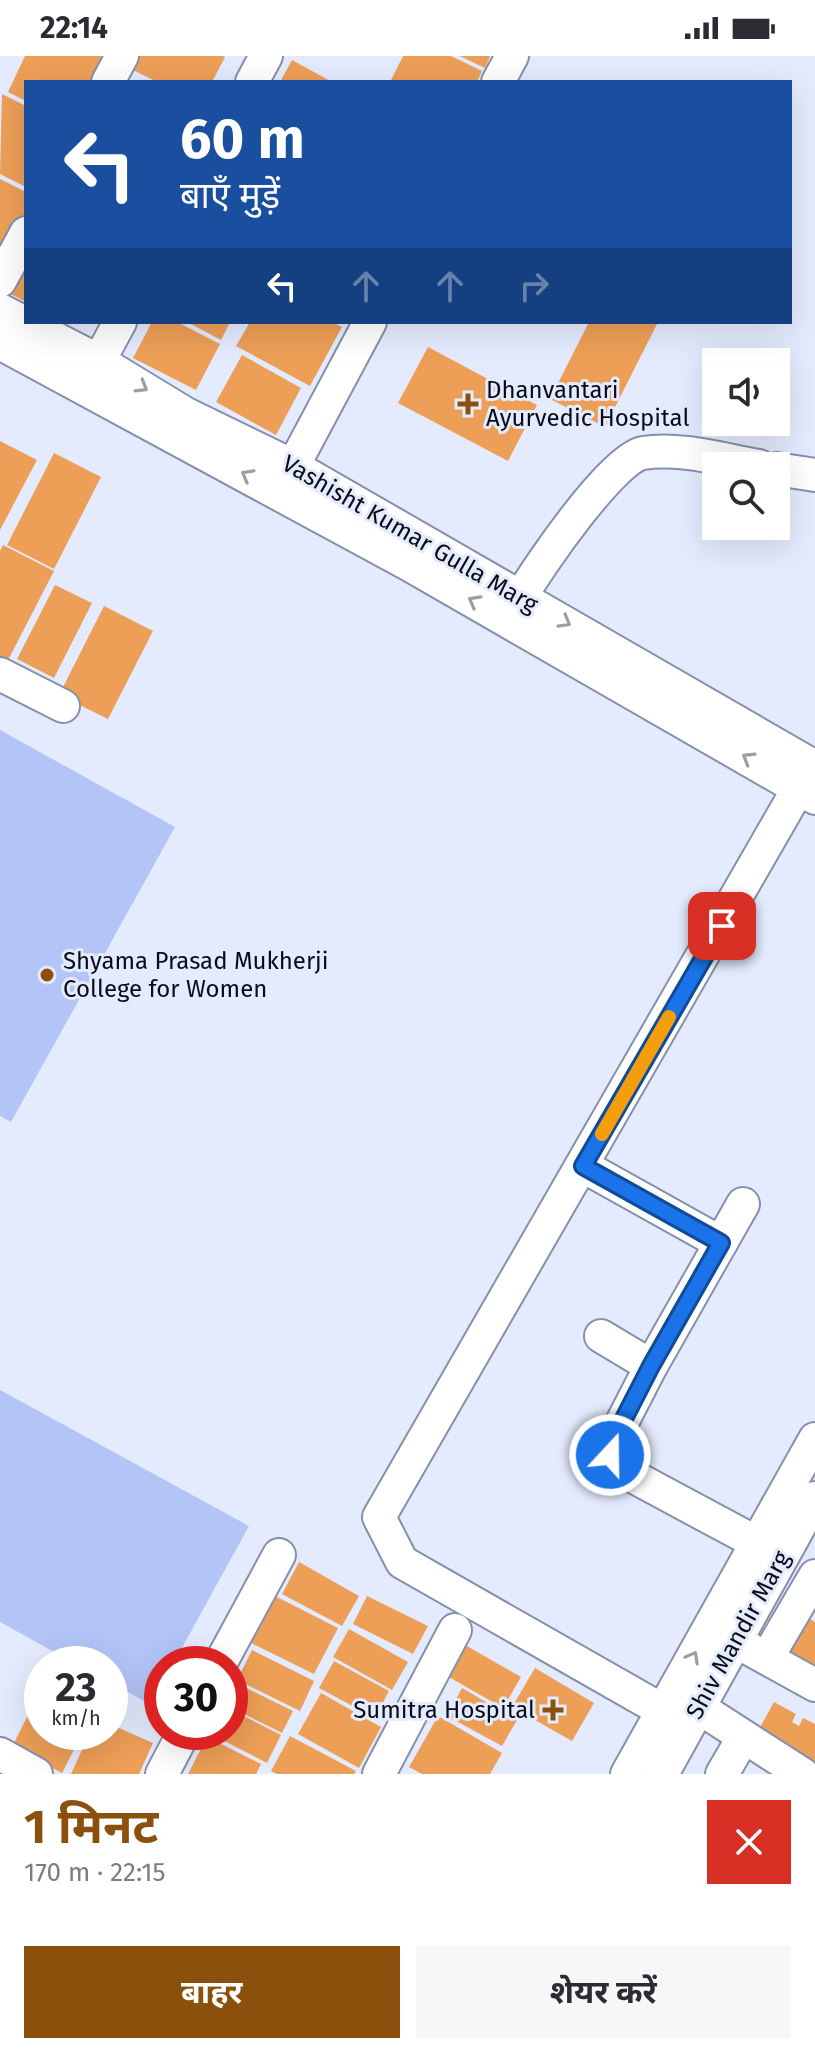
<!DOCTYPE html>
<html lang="hi">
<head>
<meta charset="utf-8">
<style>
	body { margin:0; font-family:"Fira Sans","Noto Sans Devanagari",sans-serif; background:#f7f7f7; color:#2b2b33; height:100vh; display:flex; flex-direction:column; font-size:30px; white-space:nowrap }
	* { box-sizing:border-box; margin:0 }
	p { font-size:26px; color:#7c7c81 }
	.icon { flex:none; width:44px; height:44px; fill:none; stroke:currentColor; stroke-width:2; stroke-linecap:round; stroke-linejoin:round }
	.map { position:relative; height:1718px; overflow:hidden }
	.side { display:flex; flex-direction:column; background:#fff; flex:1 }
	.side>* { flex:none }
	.top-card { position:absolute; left:24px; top:24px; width:768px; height:244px; border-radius:0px; box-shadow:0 8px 32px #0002; background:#1a4fa0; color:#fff; overflow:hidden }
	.controls { position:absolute; left:702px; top:292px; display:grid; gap:16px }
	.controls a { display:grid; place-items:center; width:88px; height:88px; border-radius:0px; background:#fff; box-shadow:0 8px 32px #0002; font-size:40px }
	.speed { position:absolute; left:24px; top:1590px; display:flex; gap:16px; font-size:40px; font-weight:700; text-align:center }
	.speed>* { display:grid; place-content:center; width:104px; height:104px; border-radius:50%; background:#fff; box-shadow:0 8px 32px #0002; line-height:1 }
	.speed small { font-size:20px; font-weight:400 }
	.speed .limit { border:12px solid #d22; background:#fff; color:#111 }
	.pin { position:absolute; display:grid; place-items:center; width:68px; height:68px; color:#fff; margin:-34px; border-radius:16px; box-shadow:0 4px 12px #0006 }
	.me { position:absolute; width:88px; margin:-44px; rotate:21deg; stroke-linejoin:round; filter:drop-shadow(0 0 6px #0008) }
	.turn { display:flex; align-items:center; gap:28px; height:168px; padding:0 24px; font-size:36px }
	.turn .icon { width:104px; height:104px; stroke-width:2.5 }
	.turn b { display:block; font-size:56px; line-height:68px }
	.lanes { display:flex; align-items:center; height:76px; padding:0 24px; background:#0003; justify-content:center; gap:40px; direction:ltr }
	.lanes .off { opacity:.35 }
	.round { display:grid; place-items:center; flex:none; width:84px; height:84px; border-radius:0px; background:#f7f7f7 }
	.overview { display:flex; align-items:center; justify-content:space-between; height:136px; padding:0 24px }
	h1 { font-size:48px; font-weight:700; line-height:60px; color:#8b500c }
	.primary-button { display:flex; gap:16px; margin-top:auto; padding:16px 24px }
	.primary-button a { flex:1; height:92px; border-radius:0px; background:#8b500c; color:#fff; font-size:32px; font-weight:700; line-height:92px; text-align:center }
	.primary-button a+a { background:#f7f7f7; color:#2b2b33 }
	.status { display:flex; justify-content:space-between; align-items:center; height:56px; padding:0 40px; background:#fff; direction:ltr }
	.status svg { height:22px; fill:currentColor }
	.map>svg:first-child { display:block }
</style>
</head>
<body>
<div class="status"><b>22:14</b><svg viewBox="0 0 49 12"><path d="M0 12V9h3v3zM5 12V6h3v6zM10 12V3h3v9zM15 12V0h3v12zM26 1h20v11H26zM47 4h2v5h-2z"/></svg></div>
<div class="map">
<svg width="815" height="1718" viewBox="0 0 815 1718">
	<rect width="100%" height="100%" fill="#e4ebfe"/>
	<g fill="#b3c4f7">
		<path d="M0,674L175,771L11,1066L0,1060Z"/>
		<path d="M0,1334L249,1470L173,1608H162V1628L151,1649L110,1626V1608H76L0,1566Z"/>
	</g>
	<g fill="#ed9f57">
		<path d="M25,0H100L111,5L101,26H26V45L8,36Z"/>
		<path d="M125,0H223L225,1L212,26H157L121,8Z"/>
		<path d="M403,0H451L482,15L477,26H390Z"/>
		<path d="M460,0H490L485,12Z"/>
		<path d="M292,4L332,26H280Z"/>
		<path d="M2,38L26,50V131L0,118Z"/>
		<path d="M0,123L26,136V160L0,212Z"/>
		<path d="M26,193V246L5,235Z"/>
		<path d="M152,266H177L220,288L196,334L133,302Z"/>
		<path d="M187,266H230L221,284Z"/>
		<path d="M250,266H332L342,271L310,330L236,290Z"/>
		<path d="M589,266H658L605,371L550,343Z"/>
		<path d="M428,291L537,349L508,405L398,347Z"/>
		<path d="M242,299L301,332L276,379L216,346Z"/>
		<path d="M0,385L37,404L0,474Z"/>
		<path d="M54,397L101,421L54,513L7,489Z"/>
		<path d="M3,489L54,515L4,612L0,609V495Z"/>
		<path d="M55,529L92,547L54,622L17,603Z"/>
		<path d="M104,550L153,575L108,663L59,639Z"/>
		<path d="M299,1506L359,1540L342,1570L282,1538Z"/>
		<path d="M273,1539L338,1572L314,1618L249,1586Z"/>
		<path d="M367,1540L428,1570L413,1598L353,1568Z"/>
		<path d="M808,1562L815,1566V1610L810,1613L786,1600Z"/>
		<path d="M349,1573L408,1606L392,1634L333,1601Z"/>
		<path d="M460,1586L521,1621L503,1652L442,1617Z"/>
		<path d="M252,1594L314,1625L300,1655L237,1624Z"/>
		<path d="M334,1605L389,1635L375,1662L319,1632Z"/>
		<path d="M535,1612L594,1647L572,1685L512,1651Z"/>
		<path d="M236,1627L293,1655L282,1677L230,1651V1639Z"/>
		<path d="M42,1631V1676H83L62,1717L12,1691Z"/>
		<path d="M462,1632L517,1664L502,1690L447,1660Z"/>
		<path d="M321,1637L381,1671L359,1712L298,1678Z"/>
		<path d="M774,1646L796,1658L792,1666L799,1670L803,1662L815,1668V1716L752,1686Z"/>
		<path d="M230,1653L281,1679L267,1707L207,1676H230Z"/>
		<path d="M438,1660L502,1697L490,1718H422L409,1711Z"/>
		<path d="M110,1668L153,1687L139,1718H71L90,1676H110Z"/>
		<path d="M290,1680L356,1715L354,1718H277L271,1715Z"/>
		<path d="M207,1681L261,1708L256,1718H188Z"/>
	</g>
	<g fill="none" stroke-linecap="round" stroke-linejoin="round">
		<defs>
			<g id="minor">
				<path d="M108,26L122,0"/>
				<path d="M252,26L266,0"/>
				<path d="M498,26L512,0"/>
				<path d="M0,225L26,177"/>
				<path d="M0,254L99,305L186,358L293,410L815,711"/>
				<path d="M0,287L408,508L815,742"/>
				<path d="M89,323L120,266"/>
				<path d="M776,413L815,419"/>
				<path d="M283,429L370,266"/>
				<path d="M521,541C537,512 613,402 643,397C680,391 723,404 759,410"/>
				<path d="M0,618L63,650"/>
				<path d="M583,1110L721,1187"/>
				<path d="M743,1148L651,1310L614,1382L610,1399L620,1412L636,1422L757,1487"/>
				<path d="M601,1280L651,1310"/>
				<path d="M748,1592L815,1629"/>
				<path d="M767,1602L815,1520"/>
				<path d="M220,1608L279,1499"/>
				<path d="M698,1651L802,1718"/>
				<path d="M688,1669L402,1506L379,1461L812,709"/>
				<path d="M0,1698L36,1718"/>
				<path d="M162,1718L184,1676"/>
				<path d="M379,1718L455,1574"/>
				<path d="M627,1718L815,1383"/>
				<path d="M662,1718L815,1442"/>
				<path d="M722,1718L743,1682"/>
			</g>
		</defs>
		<use href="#minor" stroke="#8690ad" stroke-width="36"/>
		<use href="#minor" stroke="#fff" stroke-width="32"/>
	</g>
	<defs><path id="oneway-chevron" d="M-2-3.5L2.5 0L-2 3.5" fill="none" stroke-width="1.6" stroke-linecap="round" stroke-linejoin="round" transform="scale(2)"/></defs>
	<g stroke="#9d9ea2">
		<use href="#oneway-chevron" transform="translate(142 331) rotate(31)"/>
		<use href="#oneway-chevron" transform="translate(247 419) rotate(-151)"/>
		<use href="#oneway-chevron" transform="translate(474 545) rotate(-151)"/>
		<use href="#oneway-chevron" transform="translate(565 566) rotate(30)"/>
		<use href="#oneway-chevron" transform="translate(748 702) rotate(-149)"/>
		<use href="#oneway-chevron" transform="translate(693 1601) rotate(-61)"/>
	</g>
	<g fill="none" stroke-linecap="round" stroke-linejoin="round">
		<defs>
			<path id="route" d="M610,1399L614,1382L651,1310L721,1187L583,1110L722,870"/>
		</defs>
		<use href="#route" stroke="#114b97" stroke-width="20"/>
		<use href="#route" stroke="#1a73e8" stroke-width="14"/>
		<path stroke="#f59e0b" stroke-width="14" d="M602,1078L669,961"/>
	</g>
	<g fill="#8b500c" stroke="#e4ebfe" stroke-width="3">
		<path d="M464 336h8v8h8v8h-8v8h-8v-8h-8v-8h8z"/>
		<circle cx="47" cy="919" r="8"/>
		<path d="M549 1642h8v8h8v8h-8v8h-8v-8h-8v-8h8z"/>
	</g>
	<g text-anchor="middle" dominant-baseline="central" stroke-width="6" stroke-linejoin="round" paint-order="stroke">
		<g font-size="24" fill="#090c17" stroke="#e4ebfe" text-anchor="start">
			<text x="486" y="334">Dhanvantari<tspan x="486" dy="28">Ayurvedic Hospital</tspan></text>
			<text x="63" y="905">Shyama Prasad Mukherji<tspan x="63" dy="28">College for Women</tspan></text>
			<text x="535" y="1654" text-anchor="end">Sumitra Hospital</text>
		</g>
		<g font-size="24" fill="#090c17" stroke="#e4ebfe">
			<text transform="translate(410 478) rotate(30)">Vashisht Kumar Gulla Marg</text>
			<text transform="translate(738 1579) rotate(-61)">Shiv Mandir Marg</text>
		</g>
	</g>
</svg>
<div class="controls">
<a><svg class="icon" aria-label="sound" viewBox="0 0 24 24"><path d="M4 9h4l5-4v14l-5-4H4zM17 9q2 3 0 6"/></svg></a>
<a><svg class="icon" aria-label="search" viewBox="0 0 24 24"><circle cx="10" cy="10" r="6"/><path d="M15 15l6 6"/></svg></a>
</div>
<div class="speed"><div>23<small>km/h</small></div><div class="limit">30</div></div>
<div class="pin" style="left:722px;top:870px;background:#d93025"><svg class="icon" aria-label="arrive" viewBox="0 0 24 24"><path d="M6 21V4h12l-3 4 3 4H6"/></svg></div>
<svg class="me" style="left:610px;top:1399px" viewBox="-20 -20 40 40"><circle r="17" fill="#1a73e8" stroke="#fff" stroke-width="3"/><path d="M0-11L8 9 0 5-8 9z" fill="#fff"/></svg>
<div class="top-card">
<div class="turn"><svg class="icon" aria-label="left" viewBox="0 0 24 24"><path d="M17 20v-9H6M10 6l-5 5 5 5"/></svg><div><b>60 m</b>बाएँ मुड़ें</div></div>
<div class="lanes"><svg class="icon" aria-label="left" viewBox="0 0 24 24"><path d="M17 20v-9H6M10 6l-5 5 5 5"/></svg><svg class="icon off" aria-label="ahead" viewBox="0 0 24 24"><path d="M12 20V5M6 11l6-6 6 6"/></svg><svg class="icon off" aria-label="ahead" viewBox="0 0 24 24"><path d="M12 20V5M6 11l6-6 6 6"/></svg><svg class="icon off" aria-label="right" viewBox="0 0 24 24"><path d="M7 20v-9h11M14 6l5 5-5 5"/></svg></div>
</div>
</div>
<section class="side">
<div class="overview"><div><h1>1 मिनट</h1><p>170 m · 22:15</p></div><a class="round" style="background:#d93025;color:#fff"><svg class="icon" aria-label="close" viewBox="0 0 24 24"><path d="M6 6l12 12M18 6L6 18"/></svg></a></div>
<div class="primary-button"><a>बाहर</a><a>शेयर करें</a></div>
</section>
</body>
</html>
